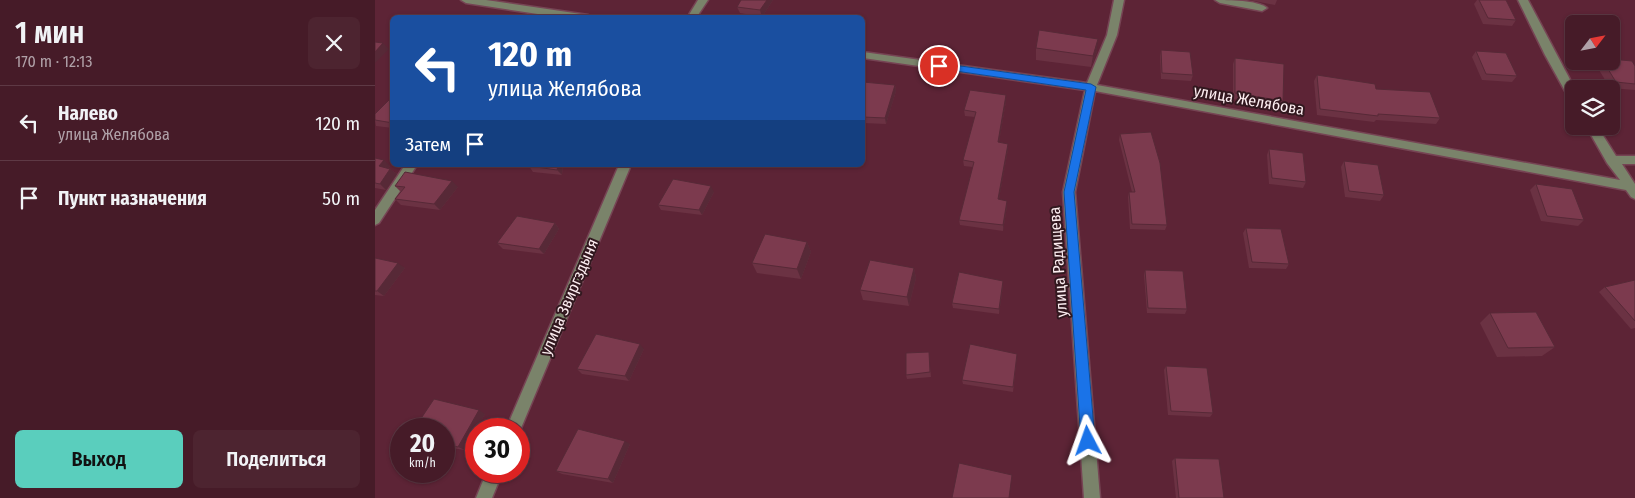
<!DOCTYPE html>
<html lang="ru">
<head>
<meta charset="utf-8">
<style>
	body { margin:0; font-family:"Fira Sans Condensed",sans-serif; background:#4d2430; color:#f1f3f6; height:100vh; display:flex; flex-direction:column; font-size:19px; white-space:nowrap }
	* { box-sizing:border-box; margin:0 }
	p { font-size:16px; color:#b0a1a8 }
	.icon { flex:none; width:28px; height:28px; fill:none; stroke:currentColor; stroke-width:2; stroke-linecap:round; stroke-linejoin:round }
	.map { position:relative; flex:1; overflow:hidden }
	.details { display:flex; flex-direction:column; background:#461b28; width:375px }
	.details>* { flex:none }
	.guide { position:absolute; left:15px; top:15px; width:475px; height:152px; border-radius:8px; box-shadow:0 1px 4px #0004,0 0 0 1px #5e3945; background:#1a4fa0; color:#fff; overflow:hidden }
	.needle { width:32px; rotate:58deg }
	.fabs { position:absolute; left:1190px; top:15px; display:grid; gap:10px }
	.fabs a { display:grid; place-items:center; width:55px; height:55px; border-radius:8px; background:#461b28; box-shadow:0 1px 4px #0004,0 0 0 1px #5e3945; font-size:25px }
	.speed { position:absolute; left:15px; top:418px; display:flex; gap:10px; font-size:25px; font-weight:700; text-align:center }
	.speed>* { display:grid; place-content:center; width:65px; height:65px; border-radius:50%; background:#461b28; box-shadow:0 1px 4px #0004,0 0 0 1px #5e3945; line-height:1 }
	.speed small { font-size:12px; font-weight:400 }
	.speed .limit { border:8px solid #d22; background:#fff; color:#111 }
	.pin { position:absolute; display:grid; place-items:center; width:42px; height:42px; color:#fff; margin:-21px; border:2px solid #fff; border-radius:50%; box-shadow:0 1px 5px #0007 }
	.me { position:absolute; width:55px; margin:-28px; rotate:356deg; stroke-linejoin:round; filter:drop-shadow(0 0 4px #0008) }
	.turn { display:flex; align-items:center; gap:18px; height:105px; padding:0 15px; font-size:22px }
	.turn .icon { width:65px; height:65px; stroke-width:2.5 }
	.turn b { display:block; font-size:35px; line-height:42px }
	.then { display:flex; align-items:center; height:48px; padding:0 15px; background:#0003; gap:10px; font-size:19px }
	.round { display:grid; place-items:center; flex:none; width:52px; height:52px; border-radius:8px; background:#4d2430 }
	.headline { display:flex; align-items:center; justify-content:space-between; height:85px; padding:0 15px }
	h1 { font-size:30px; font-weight:600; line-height:38px }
	.primary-button { display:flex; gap:10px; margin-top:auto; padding:10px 15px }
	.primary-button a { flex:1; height:58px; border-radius:8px; background:#5acebd; color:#111; font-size:20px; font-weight:600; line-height:58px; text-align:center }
	.primary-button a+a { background:#4d2430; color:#f1f3f6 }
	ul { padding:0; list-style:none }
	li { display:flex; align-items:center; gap:15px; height:75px; padding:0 15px; border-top:1px solid #5e3945 }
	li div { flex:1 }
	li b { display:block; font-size:19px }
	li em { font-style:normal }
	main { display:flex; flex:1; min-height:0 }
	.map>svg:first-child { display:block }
</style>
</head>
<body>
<main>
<section class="details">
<div class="headline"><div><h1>1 мин</h1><p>170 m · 12:13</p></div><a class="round"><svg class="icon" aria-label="close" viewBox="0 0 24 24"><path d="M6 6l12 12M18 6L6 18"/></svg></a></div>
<ul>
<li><svg class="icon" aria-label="left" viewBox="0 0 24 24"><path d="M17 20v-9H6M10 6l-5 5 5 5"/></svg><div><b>Налево</b><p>улица Желябова</p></div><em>120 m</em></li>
<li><svg class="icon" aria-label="arrive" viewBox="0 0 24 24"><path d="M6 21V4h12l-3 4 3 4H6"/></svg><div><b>Пункт назначения</b></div><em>50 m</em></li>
</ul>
<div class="primary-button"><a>Выход</a><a>Поделиться</a></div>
</section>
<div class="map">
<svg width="1260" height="498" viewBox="0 0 1260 498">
	<rect width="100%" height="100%" fill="#5d2436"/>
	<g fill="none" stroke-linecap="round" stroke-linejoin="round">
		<defs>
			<g id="minor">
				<path d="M86,0H111L213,15L217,18H189L91,3Z"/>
				<path d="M323,0H333L321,18H312Z"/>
				<path d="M739,0H749L742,35L722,85L1245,180L1232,163L1211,126H1222L1241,156H1260V164H1247L1260,184V199L1256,197L1251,190L720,91L700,192L725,498H709L688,192L710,90L488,58V52L712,83L732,35Z"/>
				<path d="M840,0C854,0 882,0 892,8L887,11L845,3Z"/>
				<path d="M1143,0H1153L1200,89L1199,101L1195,100L1170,55Z"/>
				<path d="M30,165H42L4,223L0,225V210Z"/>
				<path d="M244,165H256L144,433V429H131Z"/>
				<path d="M112,471H128L117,498H101Z"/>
			</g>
		</defs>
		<use href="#minor" stroke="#764454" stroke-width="3"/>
		<use href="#minor" fill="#7a836a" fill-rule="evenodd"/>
	</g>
	<g fill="#6b3243">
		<path d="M398,0L387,17L365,13L362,7Z"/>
		<path d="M874,0H902L900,5Z"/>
		<path d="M1102,0H1131L1141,20L1137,26L1108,24L1099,4Z"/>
		<path d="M661,48L722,51L716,67L661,60Z"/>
		<path d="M786,50L818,75L816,81L786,79L785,56Z"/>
		<path d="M1101,51L1142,76L1137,82L1107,80L1097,57Z"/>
		<path d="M860,58L908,101L906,107L858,99V64Z"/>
		<path d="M1224,61H1236L1260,66V90L1235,88L1221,65Z"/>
		<path d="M942,75L1001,89L1065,118L1061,124L1001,120L999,122L942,115L939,81Z"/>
		<path d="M488,82L520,85L521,91L511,124L488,123Z"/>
		<path d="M18,96V128L1,126L0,120Z"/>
		<path d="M631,101L624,142L633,144V149L624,199L632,206L628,231L585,225L584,220L598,167L589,166L588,160L600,117L590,116L589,110Z"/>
		<path d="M745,134L792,225L790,230L755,229L753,197L754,192H757L744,140Z"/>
		<path d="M894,149L931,182L928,188L894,184L892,155Z"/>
		<path d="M0,158L15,166L13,168L15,169L22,174L11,190L0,188Z"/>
		<path d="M969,161L1009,195L1005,201L970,197L966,167Z"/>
		<path d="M188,165L187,175L158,172L154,166Z"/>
		<path d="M1161,184L1209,220L1203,226L1166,221L1155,190Z"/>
		<path d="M20,186L83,187L65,210L26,205L20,199L26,192Z"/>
		<path d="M339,192L327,215L286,210L283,205Z"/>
		<path d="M180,223L184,229L169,254L128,249L122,243Z"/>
		<path d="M871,228L914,264L911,269L874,268L868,233Z"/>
		<path d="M432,242L436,252L426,279L382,273L377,263Z"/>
		<path d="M0,258L30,268L9,296L0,295Z"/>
		<path d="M539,268L541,278L534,306L488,300L485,290Z"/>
		<path d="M770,270L812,309L810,314L772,313L769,275Z"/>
		<path d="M1260,280V328L1256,329L1224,292L1230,287Z"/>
		<path d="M628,286L624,314L578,308L577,303Z"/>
		<path d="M1115,313L1180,347L1167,356L1122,357L1105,323Z"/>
		<path d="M269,349L254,381L207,374L202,369Z"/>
		<path d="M642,354L638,392L588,384L587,380Z"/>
		<path d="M554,356L556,377L532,379L531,375Z"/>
		<path d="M791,366L838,413L835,417L793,415L789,370Z"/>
		<path d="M110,414L101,429V430L90,450L69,447V429Z"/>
		<path d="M255,444L238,483L187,474L181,471Z"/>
		<path d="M800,458L849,498H801L797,461Z"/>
	</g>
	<g fill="#572937">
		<path d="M392,0H398L387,17L385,10Z"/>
		<path d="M723,39L722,51L716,67L718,56Z"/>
		<path d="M8,43L14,49L0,63V52Z"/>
		<path d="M520,85L521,91L511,124L510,118Z"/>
		<path d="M631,95V101L623,148V142Z"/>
		<path d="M633,144V149L623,205V199Z"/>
		<path d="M9,160L15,166L10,172L4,166Z"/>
		<path d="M183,165H188L187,175L182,170Z"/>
		<path d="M15,169L22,174L11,190L5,184Z"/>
		<path d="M77,181L83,187L65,210L59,204Z"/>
		<path d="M336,186L339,192L327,215L324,210Z"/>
		<path d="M632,201V206L628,231V225Z"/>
		<path d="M180,223L184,229L169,254L164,249Z"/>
		<path d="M432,242L436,252L426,279L422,269Z"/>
		<path d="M23,263L30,268L9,296L2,291Z"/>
		<path d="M539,268L541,278L534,306L532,297Z"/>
		<path d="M628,281V286L624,314V309Z"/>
		<path d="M265,344L269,349L254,381L250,376Z"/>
		<path d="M104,410L110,414L102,429H101V430L90,450L83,447Z"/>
		<path d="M250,441L255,444L238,483L233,479Z"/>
	</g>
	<g fill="#7c3a4e" stroke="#572937">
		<path d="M366,0H392L385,10L362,7Z"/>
		<path d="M1104,0H1131L1141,20L1113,18Z"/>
		<path d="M664,30L723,39L718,56L661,48Z"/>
		<path d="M0,42L8,43L0,52Z"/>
		<path d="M786,50L815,52L818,75L787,73Z"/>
		<path d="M1101,51L1131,53L1142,76L1111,74Z"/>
		<path d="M860,58L909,64L908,101L860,93Z"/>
		<path d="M1236,59L1257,61L1260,66V84L1241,82L1228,61H1236Z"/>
		<path d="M942,75L1000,84L1001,89L1055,92L1065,118L1003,114V116L945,109Z"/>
		<path d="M488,82L520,85L510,118L488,117Z"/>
		<path d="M595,90L631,95L623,142L633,144L623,199L632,201L628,225L584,220L599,162L588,160L601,112L589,110Z"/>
		<path d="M18,96V123L0,120V114Z"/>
		<path d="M776,132L785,163L792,225L757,224L754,192H760L745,134Z"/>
		<path d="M894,149L928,153L931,182L897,178Z"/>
		<path d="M0,158L9,160L4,166L15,169L5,184L0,183Z"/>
		<path d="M969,161L1003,165L1009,195L974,191Z"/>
		<path d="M154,165H183L182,170L154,166Z"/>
		<path d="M30,172L77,181L59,204L20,199L30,187L20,186Z"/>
		<path d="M298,179L336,186L324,210L283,205Z"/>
		<path d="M1161,184L1197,189L1209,220L1172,216Z"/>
		<path d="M142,216L180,223L164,249L122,243Z"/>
		<path d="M871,228L906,229L914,264L877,262Z"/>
		<path d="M390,234L432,242L422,269L377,263Z"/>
		<path d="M0,258L23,263L2,291H0Z"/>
		<path d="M495,260L539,268L532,297L485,290Z"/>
		<path d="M770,270L808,271L812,309L773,308Z"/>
		<path d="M584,272L628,281L624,309L577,303Z"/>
		<path d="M1260,280V321L1230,287Z"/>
		<path d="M1161,312L1180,347L1133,348L1115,313Z"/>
		<path d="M221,334L265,344L250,376L202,369Z"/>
		<path d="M595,344L642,354L638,387L587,380Z"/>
		<path d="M554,352L555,372L531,375V353Z"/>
		<path d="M791,366L832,368L838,413L796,411Z"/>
		<path d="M59,399L104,410L83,447L69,444V429H39Z"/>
		<path d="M203,429L250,441L233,479L181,471Z"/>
		<path d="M800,458L844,459L849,498H804Z"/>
		<path d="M584,463L637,475L634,498H577Z"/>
	</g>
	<path fill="#1a73e8" stroke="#114b97" d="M564,63L716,84L721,87L699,192L720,441L718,445L713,447L708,445L706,441L689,192L711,90L560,68V64Z"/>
	<g text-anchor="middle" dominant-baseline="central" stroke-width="4" stroke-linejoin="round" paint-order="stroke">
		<g font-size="16" fill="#fcedf0" stroke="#32181f">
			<text transform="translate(874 100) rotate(10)">улица Желябова</text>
			<text transform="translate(683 262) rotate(-94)">улица Радищева</text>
			<text transform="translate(194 297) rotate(-67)">улица Звиргздыня</text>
		</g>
	</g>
</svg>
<div class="fabs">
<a><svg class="needle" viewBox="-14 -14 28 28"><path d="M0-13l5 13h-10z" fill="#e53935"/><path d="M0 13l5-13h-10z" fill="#b0a1a8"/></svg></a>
<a><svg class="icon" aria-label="layers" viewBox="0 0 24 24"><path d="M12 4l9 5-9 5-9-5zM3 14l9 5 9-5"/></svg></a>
</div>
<div class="speed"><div>20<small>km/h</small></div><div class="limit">30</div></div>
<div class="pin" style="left:564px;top:66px;background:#d93025"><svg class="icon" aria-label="arrive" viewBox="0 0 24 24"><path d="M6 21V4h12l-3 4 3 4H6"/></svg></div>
<svg class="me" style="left:713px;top:441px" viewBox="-20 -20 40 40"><path d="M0-17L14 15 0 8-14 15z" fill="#1a73e8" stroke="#fff" stroke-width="4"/></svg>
<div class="guide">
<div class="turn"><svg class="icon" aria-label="left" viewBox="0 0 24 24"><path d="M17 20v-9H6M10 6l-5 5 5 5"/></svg><div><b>120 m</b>улица Желябова</div></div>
<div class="then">Затем<svg class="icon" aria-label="arrive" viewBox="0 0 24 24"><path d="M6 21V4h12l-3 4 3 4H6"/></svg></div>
</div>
</div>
</main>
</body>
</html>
